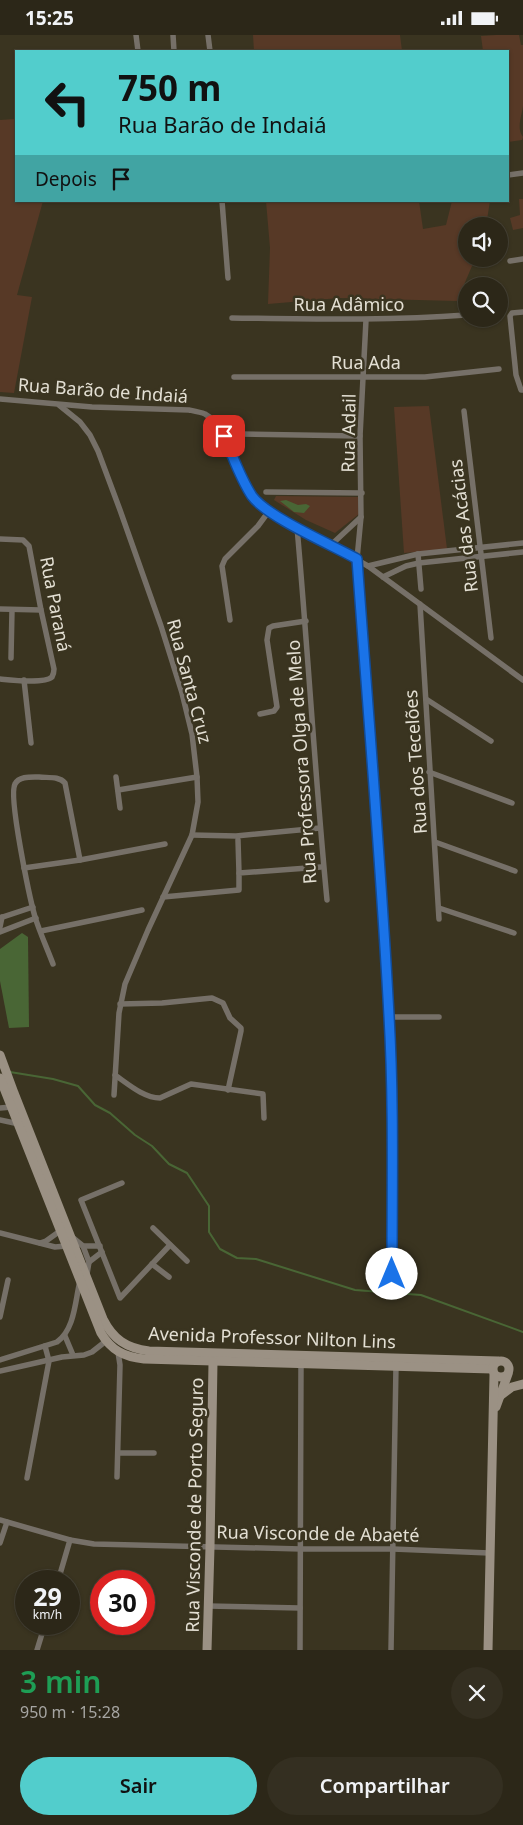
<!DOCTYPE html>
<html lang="pt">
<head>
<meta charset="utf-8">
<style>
	body { margin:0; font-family:"Noto Sans",sans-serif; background:#342f21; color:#f1f3f6; height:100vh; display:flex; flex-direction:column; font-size:19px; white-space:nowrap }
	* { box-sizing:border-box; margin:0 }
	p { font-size:16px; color:#a6a5a2 }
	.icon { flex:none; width:28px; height:28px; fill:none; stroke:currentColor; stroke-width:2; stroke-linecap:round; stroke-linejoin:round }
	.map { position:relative; height:1615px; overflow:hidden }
	.sheet { display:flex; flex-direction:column; background:#2c2718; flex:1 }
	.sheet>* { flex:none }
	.banner { position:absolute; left:15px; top:15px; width:494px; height:152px; border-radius:0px; box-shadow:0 1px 4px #0004,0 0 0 1px #484437; background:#52cdcc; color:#111; overflow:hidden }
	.controls { position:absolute; left:458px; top:182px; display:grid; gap:10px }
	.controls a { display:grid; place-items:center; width:50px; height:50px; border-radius:50%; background:#2c2718; box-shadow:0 1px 4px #0004,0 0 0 1px #484437; font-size:25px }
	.speed { position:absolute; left:15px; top:1535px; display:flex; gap:10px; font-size:25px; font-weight:700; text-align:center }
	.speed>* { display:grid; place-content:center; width:65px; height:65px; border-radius:50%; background:#2c2718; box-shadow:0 1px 4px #0004,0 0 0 1px #484437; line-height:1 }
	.speed small { font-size:12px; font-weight:400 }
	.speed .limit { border:8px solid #d22; background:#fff; color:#111 }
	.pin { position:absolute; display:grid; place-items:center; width:42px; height:42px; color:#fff; margin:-21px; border-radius:10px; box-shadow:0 2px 8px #0006 }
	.me { position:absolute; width:55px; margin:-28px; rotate:0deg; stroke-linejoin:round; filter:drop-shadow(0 0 4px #0008) }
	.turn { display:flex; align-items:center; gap:18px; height:105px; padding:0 20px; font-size:22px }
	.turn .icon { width:65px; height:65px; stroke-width:2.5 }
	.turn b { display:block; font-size:35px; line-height:42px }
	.then { display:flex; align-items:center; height:48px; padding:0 20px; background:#0003; gap:10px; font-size:19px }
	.round { display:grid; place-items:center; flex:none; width:52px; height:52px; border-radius:26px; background:#342f21 }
	.head { display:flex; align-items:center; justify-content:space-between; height:85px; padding:0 20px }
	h1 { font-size:30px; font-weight:600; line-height:38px; color:#1e9e55 }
	.button { display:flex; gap:10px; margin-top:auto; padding:10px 20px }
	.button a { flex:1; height:58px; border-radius:30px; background:#52cdcc; color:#111; font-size:20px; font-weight:600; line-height:58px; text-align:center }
	.button a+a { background:#342f21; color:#f1f3f6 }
	.status { display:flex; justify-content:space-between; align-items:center; height:35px; padding:0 25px; background:#2c2718; direction:ltr }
	.status svg { height:14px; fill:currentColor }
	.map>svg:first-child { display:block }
</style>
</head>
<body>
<div class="status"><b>15:25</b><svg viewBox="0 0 49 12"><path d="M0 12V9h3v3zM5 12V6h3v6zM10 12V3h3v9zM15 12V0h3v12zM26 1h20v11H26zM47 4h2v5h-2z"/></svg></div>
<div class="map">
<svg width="523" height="1615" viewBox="0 0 523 1615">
	<rect width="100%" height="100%" fill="#3a3420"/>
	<g fill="#573926">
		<path d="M253,0H400L402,16H254Z"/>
		<path d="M496,0H519L521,10H523C523,30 523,51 523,71C522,80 516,94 523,102L522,105L508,107V16H483L481,1Z"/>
		<path d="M16,82V166H43L17,260L32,262L14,358L0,357V85L15,84Z"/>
		<path d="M519,164H523V193L513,195L510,183L520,180Z"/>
		<path d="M266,166H419L423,194L446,190L452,166H490L486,191H466V224H475L457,266L339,263L268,269L270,213Z"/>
		<path d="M429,371L447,514L404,518L394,372Z"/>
		<path d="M276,461L358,462L359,479L335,498L306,485L274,465Z"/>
	</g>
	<g fill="#496635">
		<path d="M286,465L298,470L306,469L310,471L304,478L294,477L280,466Z"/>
		<path d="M22,898L28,902L29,992L9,993L0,946V914Z"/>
	</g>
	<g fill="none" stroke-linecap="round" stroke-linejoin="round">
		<path stroke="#496635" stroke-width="2" d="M10,1037L53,1044L78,1051L95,1070L110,1078L135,1100L152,1111L169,1129L187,1138L209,1171V1197L220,1214L237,1223L256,1224L355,1255L421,1260L523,1297"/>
		<g stroke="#767068" stroke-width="5.5">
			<path d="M136,0L138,16"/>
			<path d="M173,0L174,16"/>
			<path d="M208,0L210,16"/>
			<path d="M508,140L523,138"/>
			<path d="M222,166L228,243"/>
			<path d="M510,226L523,224"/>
			<path d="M523,277L512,278L510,281L516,340L521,355H523"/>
			<path d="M232,283C310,284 388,286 466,280"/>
			<path d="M366,285L360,401L361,482L357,524L369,672L389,982L392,1075V1239"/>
			<path d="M234,342H425L499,334"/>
			<path d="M0,364L92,372L189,375C194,376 200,377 205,379C229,392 236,437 251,460C256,466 263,471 269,476L368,531L523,645"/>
			<path d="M59,370L80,387L90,400L98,416L120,475L161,591L182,658L192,699L197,742L198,767L192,800L148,895L125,949L119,978L114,1060"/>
			<path d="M464,376L491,603"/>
			<path d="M240,399L360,401"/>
			<path d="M266,457L362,458"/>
			<path d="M297,492C308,616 315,741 327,865"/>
			<path d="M0,504L23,505L29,511L41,575L54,634C54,635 53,640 52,642C45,649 10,645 0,644"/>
			<path d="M331,510L361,482"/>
			<path d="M418,519L421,554"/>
			<path d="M368,531L418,519L523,508"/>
			<path d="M383,542L406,531L419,528L523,517"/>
			<path d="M420,569L439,884"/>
			<path d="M0,574L41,575"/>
			<path d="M230,585L222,531L225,524L258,491L269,476"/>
			<path d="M11,623L12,575"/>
			<path d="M24,645L31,708"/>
			<path d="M426,664L491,706"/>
			<path d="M260,679L274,676L277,672L267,605L269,593L273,591L306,586"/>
			<path d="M429,737L512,768"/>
			<path d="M116,742L120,773"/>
			<path d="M118,755L197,742"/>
			<path d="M192,800L236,801L320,793"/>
			<path d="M238,805L239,838"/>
			<path d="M435,807L515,836"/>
			<path d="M24,833L80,825L165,809"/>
			<path d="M163,862L239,855V838L321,832"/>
			<path d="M439,873L514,898"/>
			<path d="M0,883L33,872"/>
			<path d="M0,892L2,882"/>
			<path d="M41,896L142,875"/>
			<path d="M0,897L36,883"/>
			<path d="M53,929C47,913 40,898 35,882C30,864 8,761 15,749C19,741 31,742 39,742C48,743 59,741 65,748L80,825"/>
			<path d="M120,969L162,968L212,963L223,968L230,983L241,993V996L228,1055"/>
			<path d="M389,982H439"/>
			<path d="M115,1040C128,1049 144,1063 160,1063L191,1049L263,1059L264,1083"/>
			<path d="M0,1073L12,1072"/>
			<path d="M0,1085L19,1089"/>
			<path d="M122,1148L81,1165L120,1263L170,1210"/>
			<path d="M153,1193L187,1226"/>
			<path d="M0,1198L55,1212L66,1211"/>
			<path d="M72,1202L83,1211H100"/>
			<path d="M40,1208L46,1206L60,1196"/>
			<path d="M83,1211L89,1227"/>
			<path d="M152,1229L169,1242"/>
			<path d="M87,1239L89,1227L102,1217"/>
			<path d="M0,1282L8,1245"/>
			<path d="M65,1301L73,1320"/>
			<path d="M0,1325L57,1307C75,1294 75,1266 80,1246"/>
			<path d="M0,1336L62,1322L84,1320L92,1317L106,1306"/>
			<path d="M118,1418H154"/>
			<path d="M117,1442L120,1330L118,1317"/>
			<path d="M27,1443L49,1326L45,1311"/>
			<path d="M0,1485L70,1505L94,1509L301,1514H393L489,1518"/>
			<path d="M0,1508L7,1487"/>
			<path d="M58,1546L70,1505"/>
			<path d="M208,1571L300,1573"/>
			<path d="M37,1615L45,1589"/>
			<path d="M300,1615L301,1329"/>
			<path d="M391,1615L396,1331"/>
		</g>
		<g stroke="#9b9184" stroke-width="9">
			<path d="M0,1020L14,1058L103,1284C113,1304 126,1313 149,1316L498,1326"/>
			<path d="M0,1043L101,1298C111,1315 124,1322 144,1324L492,1334"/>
			<circle cx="501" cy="1334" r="8"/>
			<path d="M500,1361L512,1352L523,1349"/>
			<path d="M496,1372L508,1339"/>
			<path d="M207,1615L210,1512L213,1327"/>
			<path d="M488,1615L494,1340"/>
		</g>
	</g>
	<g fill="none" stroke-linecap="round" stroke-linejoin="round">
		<defs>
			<path id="route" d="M224,401C233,421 240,443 252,461C267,482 332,510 357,524C368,676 381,829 389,981C394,1067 392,1153 392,1239"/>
		</defs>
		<use href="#route" stroke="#114b97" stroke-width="12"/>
		<use href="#route" stroke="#1a73e8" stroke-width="9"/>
	</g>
	<g text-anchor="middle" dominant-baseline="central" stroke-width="5" stroke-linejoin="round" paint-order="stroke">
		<g font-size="18" fill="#e3dfd3" stroke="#3a3420">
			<text x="349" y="269">Rua Adâmico</text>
			<text x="366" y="327">Rua Ada</text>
			<text transform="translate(103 355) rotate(4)">Rua Barão de Indaiá</text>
			<text transform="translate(348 398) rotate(-89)">Rua Adail</text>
			<text transform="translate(463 491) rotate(-97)">Rua das Acácias</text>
			<text transform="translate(56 569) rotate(79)">Rua Paraná</text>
			<text transform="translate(190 646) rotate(75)">Rua Santa Cruz</text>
			<text transform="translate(301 727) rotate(-94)">Rua Professora Olga de Melo</text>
			<text transform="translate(415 727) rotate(-94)">Rua dos Tecelões</text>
			<text transform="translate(272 1302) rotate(2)">Avenida Professor Nilton Lins</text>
			<text transform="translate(194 1470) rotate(-89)">Rua Visconde de Porto Seguro</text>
			<text transform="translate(318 1498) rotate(1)">Rua Visconde de Abaeté</text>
		</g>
	</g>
</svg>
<div class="controls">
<a><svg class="icon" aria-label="sound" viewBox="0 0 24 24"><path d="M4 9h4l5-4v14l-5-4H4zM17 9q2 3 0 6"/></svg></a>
<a><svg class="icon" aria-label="search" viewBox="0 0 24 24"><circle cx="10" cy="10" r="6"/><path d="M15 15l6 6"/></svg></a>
</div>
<div class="speed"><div>29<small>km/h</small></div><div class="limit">30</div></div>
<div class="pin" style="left:224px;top:401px;background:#d93025"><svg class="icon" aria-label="arrive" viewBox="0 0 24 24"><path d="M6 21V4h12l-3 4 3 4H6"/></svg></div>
<svg class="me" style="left:392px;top:1239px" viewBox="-20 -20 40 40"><circle r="19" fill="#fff"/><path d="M0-13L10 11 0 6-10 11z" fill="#1a73e8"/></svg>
<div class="banner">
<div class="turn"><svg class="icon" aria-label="left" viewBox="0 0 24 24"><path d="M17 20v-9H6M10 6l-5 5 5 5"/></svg><div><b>750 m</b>Rua Barão de Indaiá</div></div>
<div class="then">Depois<svg class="icon" aria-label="arrive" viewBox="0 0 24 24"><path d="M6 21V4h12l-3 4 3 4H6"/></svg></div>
</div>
</div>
<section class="sheet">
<div class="head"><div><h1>3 min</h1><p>950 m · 15:28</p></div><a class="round"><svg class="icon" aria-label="close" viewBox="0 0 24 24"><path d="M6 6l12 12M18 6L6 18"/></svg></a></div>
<div class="button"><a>Sair</a><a>Compartilhar</a></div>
</section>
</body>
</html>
